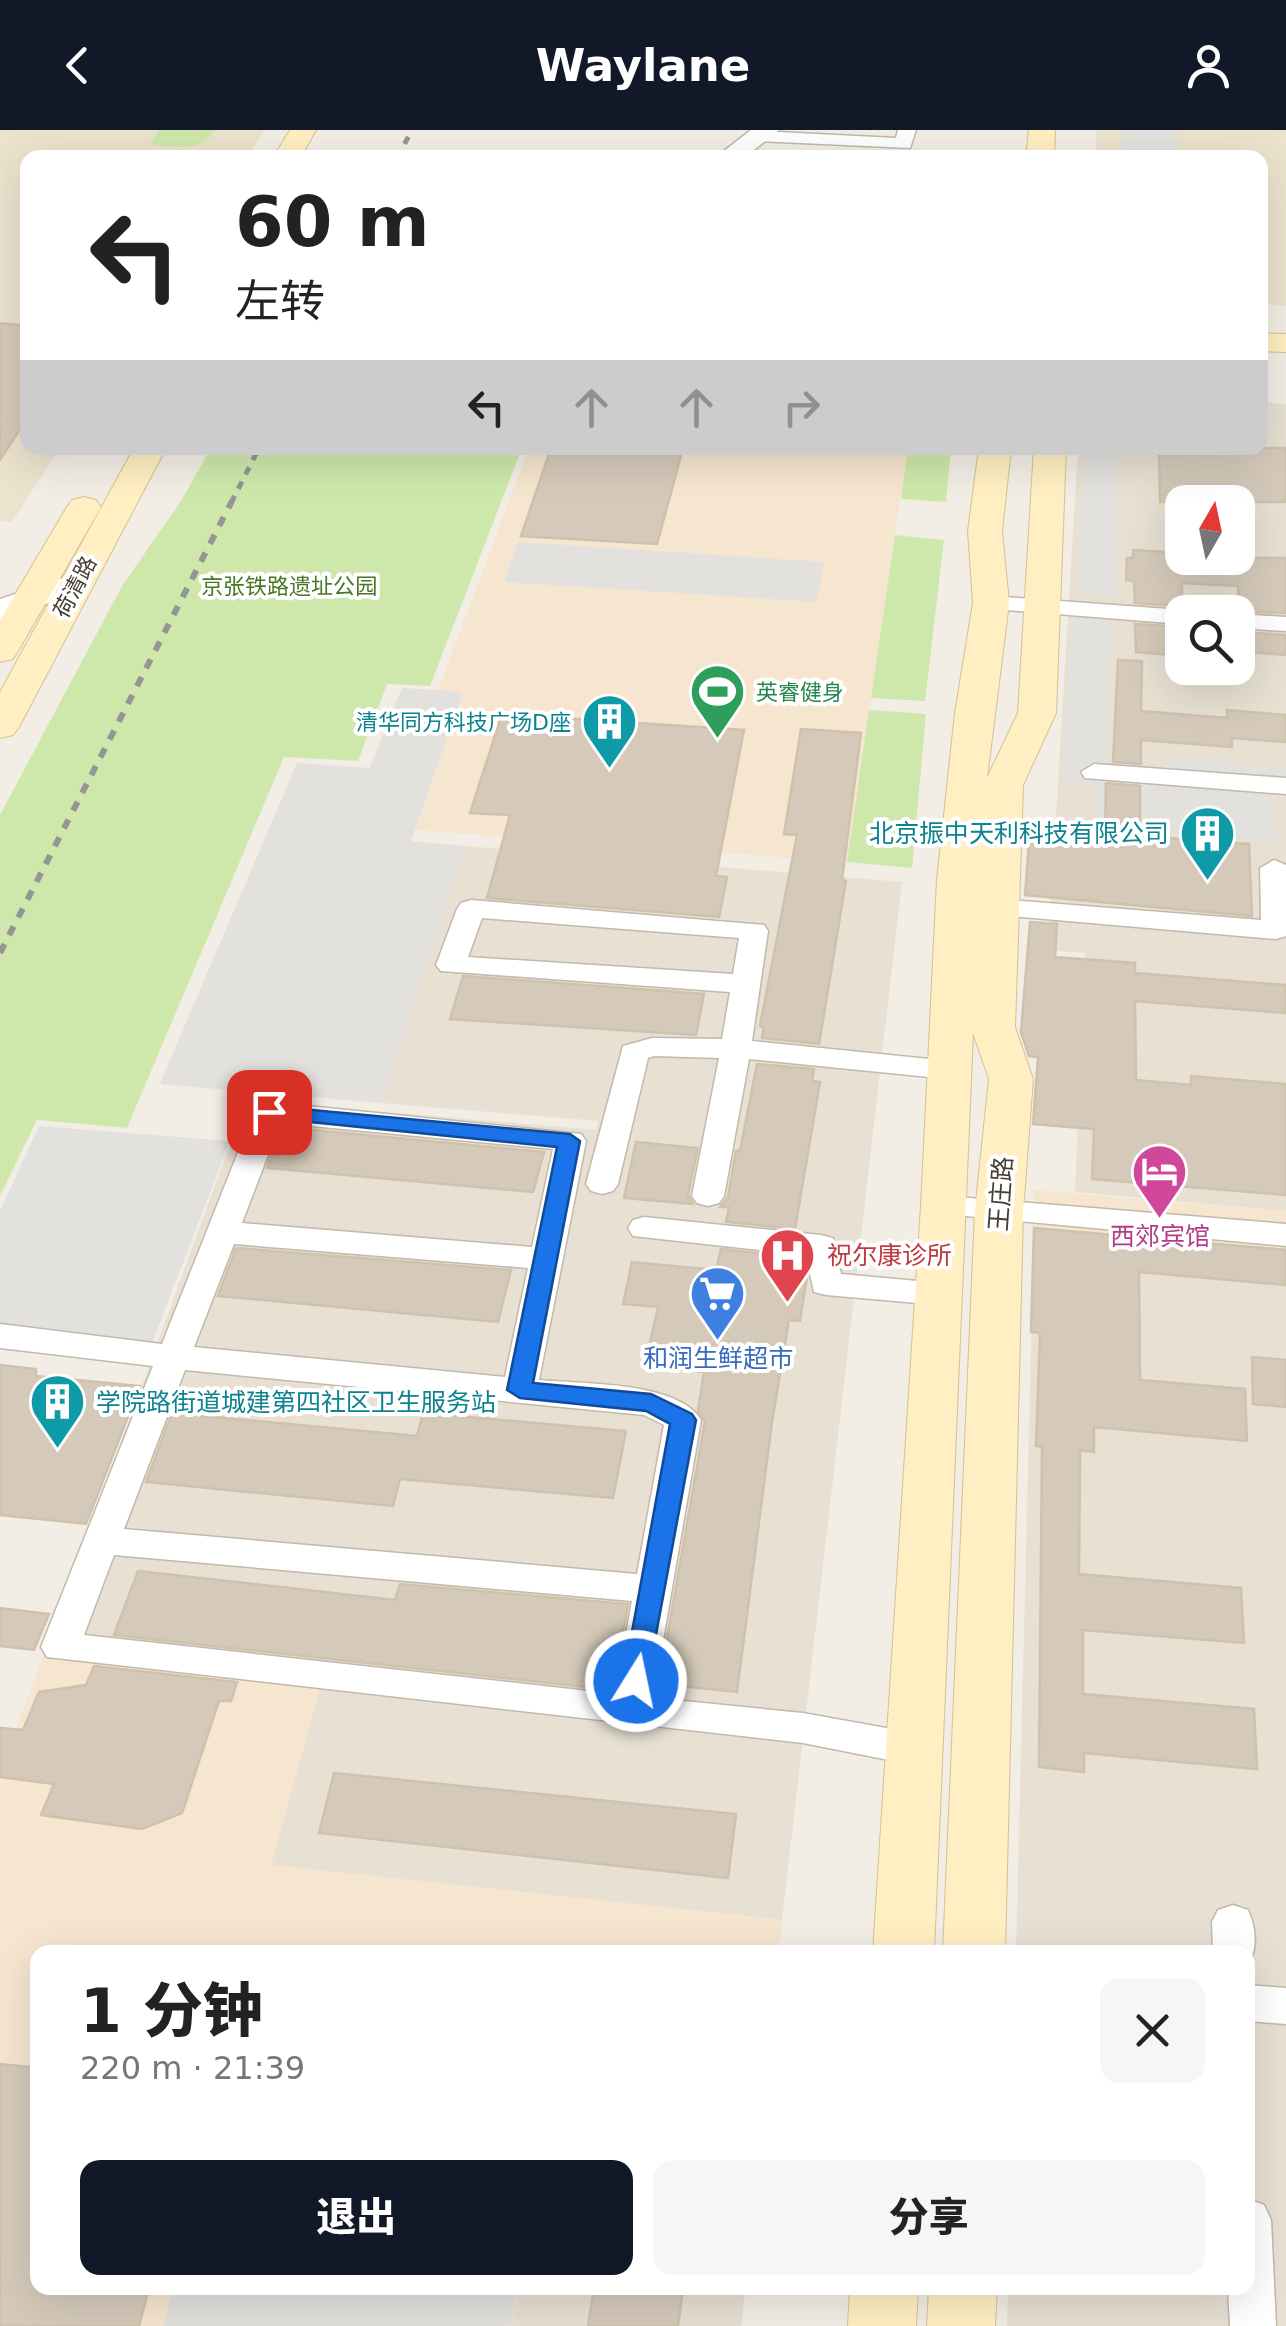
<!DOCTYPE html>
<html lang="zh">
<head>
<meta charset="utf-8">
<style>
	body { margin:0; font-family:"DejaVu Sans","Noto Sans SC",sans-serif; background:#f6f6f6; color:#222; height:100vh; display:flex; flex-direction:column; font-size:38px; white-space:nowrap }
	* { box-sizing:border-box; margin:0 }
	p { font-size:32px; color:#767676 }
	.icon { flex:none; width:55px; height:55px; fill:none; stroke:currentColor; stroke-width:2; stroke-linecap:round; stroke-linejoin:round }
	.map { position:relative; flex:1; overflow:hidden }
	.side { position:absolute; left:30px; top:1815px; width:1225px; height:350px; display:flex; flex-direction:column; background:#fff; border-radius:20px; box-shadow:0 10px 40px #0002 }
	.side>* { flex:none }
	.banner { position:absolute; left:20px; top:20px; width:1248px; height:305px; border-radius:20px; box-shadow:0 10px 40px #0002; background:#fff; color:#222; overflow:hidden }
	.needle { width:65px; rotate:9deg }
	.buttons { position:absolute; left:1165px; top:355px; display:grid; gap:20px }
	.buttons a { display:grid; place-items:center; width:90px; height:90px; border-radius:20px; background:#fff; box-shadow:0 10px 40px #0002; font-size:50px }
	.pin { position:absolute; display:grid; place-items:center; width:85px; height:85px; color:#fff; margin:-42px; border-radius:20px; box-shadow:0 5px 15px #0006 }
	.me { position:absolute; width:110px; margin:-55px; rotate:10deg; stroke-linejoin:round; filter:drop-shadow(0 0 8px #0008) }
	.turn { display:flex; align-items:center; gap:35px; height:210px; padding:0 50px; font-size:45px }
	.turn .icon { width:130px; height:130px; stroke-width:2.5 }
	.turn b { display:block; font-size:70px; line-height:85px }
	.lanes { display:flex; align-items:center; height:95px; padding:0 50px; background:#0003; justify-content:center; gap:50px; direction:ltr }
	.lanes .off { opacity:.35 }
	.round { display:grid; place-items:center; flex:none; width:105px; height:105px; border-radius:20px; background:#f6f6f6 }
	.head { display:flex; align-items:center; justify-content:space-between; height:170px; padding:0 50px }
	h1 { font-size:60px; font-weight:800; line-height:75px }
	.cta { display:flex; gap:20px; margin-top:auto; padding:20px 50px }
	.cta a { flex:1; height:115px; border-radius:20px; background:#111827; color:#fff; font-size:40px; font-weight:800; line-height:115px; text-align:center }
	.cta a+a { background:#f6f6f6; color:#222 }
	header { display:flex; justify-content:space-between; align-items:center; height:130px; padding:0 50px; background:#111827; color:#fff; font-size:45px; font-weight:800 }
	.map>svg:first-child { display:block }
</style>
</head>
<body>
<header><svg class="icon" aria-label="back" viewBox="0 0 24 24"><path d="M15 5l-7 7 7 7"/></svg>Waylane<svg class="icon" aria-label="person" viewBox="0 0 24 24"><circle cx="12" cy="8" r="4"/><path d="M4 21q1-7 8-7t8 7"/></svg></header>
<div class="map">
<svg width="1286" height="2196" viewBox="0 0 1286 2196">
	<rect width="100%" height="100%" fill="#f3eee5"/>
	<g fill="#e7e0d3" fill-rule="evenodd">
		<path d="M1260,272L1286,274V1081L1075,1062L1085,823L1048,820L1078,318H1260ZM1182,372H1238V428H1182ZM1182,482H1238V538H1182Z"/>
		<path d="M465,716L902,752L782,1790L271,1735L319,1559L43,1527L246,970L597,1000L598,991L381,973Z"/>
		<path d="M1034,1098L1286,1118V2196H1007L1008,2158H1248V1822H1016Z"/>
		<path d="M518,2158H745L741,2196H511Z"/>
	</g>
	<g fill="#f6e5cf">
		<path d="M529,318H908L847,732L415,700L411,712L465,716L381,973L160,954L297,633L370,638L402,558L438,560Z"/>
		<path d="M1033,1060L1286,1081V1118L1034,1098Z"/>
		<path d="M43,1527L320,1559L271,1735L782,1790L779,1822H38V2158H519L512,2196H0V1641Z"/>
	</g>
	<g fill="#ece3ce">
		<path d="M0,0H265L247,27L28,28V318H60L12,392L0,391Z"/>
		<path d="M1096,0H1286V176L1260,174V28L1096,27Z"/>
	</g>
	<g fill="#cee8ac">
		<path d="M159,0H215C200,24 175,16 149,15Z"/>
		<path d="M211,318H522L430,556L387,554L358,631L284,627L127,998L37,990L0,1066V685L122,456L181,371Z"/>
		<path d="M908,318H951L946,372L901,369Z"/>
		<path d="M895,405L944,410L925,571L871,568Z"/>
		<path d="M869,580L926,584L912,738L847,732Z"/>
	</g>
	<g fill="#e3e1dd">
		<path d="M1121,0H1177L1178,27H1122Z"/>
		<path d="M1087,318H1117V465L1077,462Z"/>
		<path d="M518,412L824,432L817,472L504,452Z"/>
		<path d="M1071,484L1109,486L1106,633L1171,637V630L1286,638V653L1271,652L1274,711L1094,698L1095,656L1063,653Z"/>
		<path d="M402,558L463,562L411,711L465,716L381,973L160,954L297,633L370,638Z"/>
		<path d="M39,996L230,1011L147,1226L0,1209V1081Z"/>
		<path d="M174,2158H518L511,2196H163Z"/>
	</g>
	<g fill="#d5caba" stroke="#d0c1ad" stroke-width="2.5">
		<path d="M0,193L28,196V287L0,330Z"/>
		<path d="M551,318H683L657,414L521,406Z"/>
		<path d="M1159,318H1286V372H1160Z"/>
		<path d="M1133,420L1182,423V428H1286V483L1238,481V456L1182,453V476L1135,473L1134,451L1126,450L1127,428H1133Z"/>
		<path d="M1135,494L1182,497V526L1136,522Z"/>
		<path d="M1238,502L1286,505V525L1238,521Z"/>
		<path d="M1118,530L1142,531L1141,581L1227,588V580L1286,585V612L1232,608V617L1141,610V634L1113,632Z"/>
		<path d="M502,584L744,600L716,746L727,747L719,787L487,768L510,685L470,683Z"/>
		<path d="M801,599L861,603L842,750L846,751L819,914L762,908L764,897L760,896L797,705L784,704Z"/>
		<path d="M1106,653L1140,656V706L1249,714L1252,786L1025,765L1030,697L1105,703Z"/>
		<path d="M1030,792L1057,794L1055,827L1135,833V843L1286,855V883L1135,871L1136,950L1191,955V946L1286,954V1065L1092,1049L1094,999L1033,994L1038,927L1029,926L1021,902Z"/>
		<path d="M463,846L704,864L696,905L450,889Z"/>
		<path d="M757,934L814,939L812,951L820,952L795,1099L726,1092L729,1077H720L728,1067L736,1021H740Z"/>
		<path d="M282,997L544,1022L533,1062L267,1038Z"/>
		<path d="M636,1012L698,1018L688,1065L693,1074L624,1068Z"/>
		<path d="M1034,1098L1286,1120V1155L1139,1142L1140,1250L1245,1259L1247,1311L1094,1297V1322L1080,1320L1079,1444L1241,1458L1244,1513L1083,1500V1564L1254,1579L1257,1639L1084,1623V1642L1039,1637L1042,1317L1036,1316L1040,1203L1031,1202Z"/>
		<path d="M236,1118L511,1140L498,1192L218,1166Z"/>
		<path d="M721,1119L790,1127L789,1133L804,1135L807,1146L800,1191L789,1190L772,1292L737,1562L659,1554L705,1291L698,1281L704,1242L645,1235L658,1177L623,1174L632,1132L716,1140Z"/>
		<path d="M1252,1227L1286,1230V1277L1253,1274Z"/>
		<path d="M0,1235L36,1239V1246L140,1256L86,1394L0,1385Z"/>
		<path d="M172,1283L417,1306L423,1283L626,1301L613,1368L400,1349L393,1376L146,1352Z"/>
		<path d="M138,1441L395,1470L400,1454L628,1474L612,1560L114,1505Z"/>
		<path d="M0,1478L49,1484L34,1520L0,1516Z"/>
		<path d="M94,1536L237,1552L231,1571H219L182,1683L142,1699L41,1685L54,1654L0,1647V1598L23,1600L39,1562L86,1555Z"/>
		<path d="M334,1643L736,1684L728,1748L319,1703Z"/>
		<path d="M0,1934L38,1938V2158H149L139,2196H0Z"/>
		<path d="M594,2158H683L678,2196H588Z"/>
	</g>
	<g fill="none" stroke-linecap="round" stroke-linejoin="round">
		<defs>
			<g id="minor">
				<path d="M898,0H916L910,18L759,11L750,6L759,1L896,8Z"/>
				<path d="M991,466L1182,480L1191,482H1182V494L982,478L979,473Z"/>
				<path d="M1238,484L1286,487V501L1238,498Z"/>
				<path d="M1094,634L1286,648V664L1085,648L1081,642Z"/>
				<path d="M1274,730L1286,735V806L1276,809L998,785L988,783L984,777L988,771L998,769L1261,790L1260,738Z"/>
				<path d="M471,770L764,795L768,801L752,911L949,931L960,933L964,940L960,947L949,949L749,929L724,1066L719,1073L708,1076L697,1073L692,1066L719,928L654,926L648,928L618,1054L613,1061L602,1064L591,1061L586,1054L623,916L652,908L722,909L730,862L441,841L436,835L457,779L461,773ZM482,788L739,808L733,844L468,827Z"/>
				<path d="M269,972L581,1004L586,1011L539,1250C580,1254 678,1251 701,1290L653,1568L803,1583L914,1603L928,1608L934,1619L928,1630L914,1635L803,1613L47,1527L41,1517L153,1236L0,1218V1194L162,1214L254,982L258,975ZM280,993L553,1019L532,1117L242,1093ZM234,1114L528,1138L505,1247L194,1217ZM185,1240L644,1285L664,1295L637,1444L124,1399ZM114,1425L632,1471L615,1564L84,1505Z"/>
				<path d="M945,1066L1286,1094V1116L934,1083L929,1076L934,1069Z"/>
				<path d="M644,1087L821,1105L833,1108L841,1144L940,1153L952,1156L957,1164L952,1172L940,1175L826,1165L814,1162L806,1125L633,1106L628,1098L633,1090Z"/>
				<path d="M1233,1775L1248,1780C1256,1798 1258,1818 1248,1835V1822H1213L1212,1792L1218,1780Z"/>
				<path d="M1248,1855L1286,1858V1894L1248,1891Z"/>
				<path d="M1248,2069L1264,2075L1271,2090L1276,2196H1230L1228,2158H1248Z"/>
			</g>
			<g id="tertiary">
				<path d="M751,0H779L744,28H715Z"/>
				<path d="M78,443L89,445L94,452L89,459L0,490V469Z"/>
			</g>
			<g id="secondary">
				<path d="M290,0H316L300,28H273Z"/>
				<path d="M1029,0H1055L1054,28H1026Z"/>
				<path d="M1260,203L1286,204V222L1260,221Z"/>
				<path d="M134,318H166L19,597L13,605L0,608V562Z"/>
				<path d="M979,318H1011L1002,401L1009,473L987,648L1018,583L1034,318H1066L1056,583L1023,655L1015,897L1033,949L1023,1081L1005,1822H943L975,1081L989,949L973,903L934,1822H873L921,1076L937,750L955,583L973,473L968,401Z"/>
				<path d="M84,367L96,370L101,377L18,521L13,529L0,532V490L67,377L72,370Z"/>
				<path d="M850,2158H918L916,2196H848Z"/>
				<path d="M929,2158H997L995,2196H927Z"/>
			</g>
		</defs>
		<use href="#minor" stroke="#c1b9aa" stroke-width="3"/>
		<use href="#tertiary" stroke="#c1b9aa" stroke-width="3"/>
		<use href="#secondary" stroke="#d4c293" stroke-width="2"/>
		<use href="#minor" fill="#fff" fill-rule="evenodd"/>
		<use href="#tertiary" fill="#fff" fill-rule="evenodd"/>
		<use href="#secondary" fill="#ffefc2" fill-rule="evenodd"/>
		<g stroke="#959595" stroke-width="5" stroke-dasharray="8 8" stroke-linecap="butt">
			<path d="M397,28L412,0"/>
			<path d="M231,373L259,318"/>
		</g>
		<path stroke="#959595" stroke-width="6" stroke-dasharray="10 10" stroke-linecap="butt" d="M0,823L232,371"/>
	</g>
	<path fill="#1a73e8" stroke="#114b97" stroke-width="2.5" d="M269,976L570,1004L580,1011L533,1253L651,1264L692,1284L696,1290L646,1558L636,1561L627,1558L623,1551L670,1294L646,1281L520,1268L507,1260L557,1017L261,987L258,982L261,978Z"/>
	<defs>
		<symbol id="stadium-pin" viewBox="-11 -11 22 30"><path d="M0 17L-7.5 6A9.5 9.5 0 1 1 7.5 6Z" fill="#2e9e5b" stroke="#fff"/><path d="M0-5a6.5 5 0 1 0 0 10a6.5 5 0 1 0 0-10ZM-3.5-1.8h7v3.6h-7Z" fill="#fff"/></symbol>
		<symbol id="building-pin" viewBox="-11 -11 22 30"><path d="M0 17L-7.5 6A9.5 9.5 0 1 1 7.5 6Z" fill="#0f9aa8" stroke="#fff"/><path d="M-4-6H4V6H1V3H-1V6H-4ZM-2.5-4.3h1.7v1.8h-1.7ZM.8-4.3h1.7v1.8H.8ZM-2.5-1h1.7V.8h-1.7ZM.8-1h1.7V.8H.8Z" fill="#fff"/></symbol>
		<symbol id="hotel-pin" viewBox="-11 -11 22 30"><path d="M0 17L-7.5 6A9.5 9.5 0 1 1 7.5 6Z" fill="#d1479c" stroke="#fff"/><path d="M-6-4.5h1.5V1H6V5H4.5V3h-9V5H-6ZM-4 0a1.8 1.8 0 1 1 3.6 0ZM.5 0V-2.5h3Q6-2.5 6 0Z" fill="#fff"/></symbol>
		<symbol id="hospital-pin" viewBox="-11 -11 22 30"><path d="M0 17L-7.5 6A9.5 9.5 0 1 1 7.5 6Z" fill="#e0444e" stroke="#fff"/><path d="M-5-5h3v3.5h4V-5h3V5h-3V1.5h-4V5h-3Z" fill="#fff"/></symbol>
		<symbol id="supermarket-pin" viewBox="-11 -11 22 30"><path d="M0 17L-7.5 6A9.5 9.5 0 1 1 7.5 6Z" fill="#3f7fe0" stroke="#fff"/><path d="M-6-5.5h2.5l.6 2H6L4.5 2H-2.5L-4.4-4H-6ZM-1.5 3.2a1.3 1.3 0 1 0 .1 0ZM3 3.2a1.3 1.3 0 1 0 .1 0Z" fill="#fff"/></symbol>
	</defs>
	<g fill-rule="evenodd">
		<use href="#stadium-pin" x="686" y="530" width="63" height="86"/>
		<use href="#building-pin" x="578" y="560" width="63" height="86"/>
		<use href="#building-pin" x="1176" y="672" width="63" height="86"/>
		<use href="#hotel-pin" x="1128" y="1010" width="63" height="86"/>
		<use href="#hospital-pin" x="756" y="1094" width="63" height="86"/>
		<use href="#supermarket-pin" x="686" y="1132" width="63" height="86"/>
		<use href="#building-pin" x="26" y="1240" width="63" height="86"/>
	</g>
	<g text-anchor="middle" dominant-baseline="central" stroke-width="8" stroke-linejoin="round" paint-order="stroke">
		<g font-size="22" fill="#477826" stroke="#fff">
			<text x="289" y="456">京张铁路遗址公园</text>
		</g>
		<g font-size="22" fill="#453e34" stroke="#fff">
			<text transform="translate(75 457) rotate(-62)">荷清路</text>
		</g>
		<g font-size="22" fill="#27864d" stroke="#fff" text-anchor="start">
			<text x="756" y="562">英睿健身</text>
		</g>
		<g font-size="22" fill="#0d838f" stroke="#fff" text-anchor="end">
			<text x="571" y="592">清华同方科技广场D座</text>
		</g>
		<g font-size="25" fill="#0d838f" stroke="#fff" text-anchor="end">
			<text x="1169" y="703">北京振中天利科技有限公司</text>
			<text x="96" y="1272" text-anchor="start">学院路街道城建第四社区卫生服务站</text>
		</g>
		<g font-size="25" fill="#453e34" stroke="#fff">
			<text transform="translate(1001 1064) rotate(-86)">王庄路</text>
		</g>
		<g font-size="25" fill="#b23c85" stroke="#fff">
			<text x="1160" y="1106">西郊宾馆</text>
		</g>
		<g font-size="25" fill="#be3a42" stroke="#fff" text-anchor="start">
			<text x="827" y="1125">祝尔康诊所</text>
		</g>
		<g font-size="25" fill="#366cbe" stroke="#fff">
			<text x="718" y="1228">和润生鲜超市</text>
		</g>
	</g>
</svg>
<div class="buttons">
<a><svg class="needle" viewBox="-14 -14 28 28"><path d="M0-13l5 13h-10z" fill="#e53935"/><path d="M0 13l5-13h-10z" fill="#767676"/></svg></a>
<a><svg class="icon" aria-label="search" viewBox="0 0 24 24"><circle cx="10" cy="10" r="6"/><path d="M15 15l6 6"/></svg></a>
</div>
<div class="pin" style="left:269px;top:982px;background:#d93025"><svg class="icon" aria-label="arrive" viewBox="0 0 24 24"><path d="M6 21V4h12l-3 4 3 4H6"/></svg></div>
<svg class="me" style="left:636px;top:1551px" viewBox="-20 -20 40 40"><circle r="17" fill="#1a73e8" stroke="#fff" stroke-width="3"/><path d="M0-11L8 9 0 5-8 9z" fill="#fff"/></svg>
<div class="banner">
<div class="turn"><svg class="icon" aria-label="left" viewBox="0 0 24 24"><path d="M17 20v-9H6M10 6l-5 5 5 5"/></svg><div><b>60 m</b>左转</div></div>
<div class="lanes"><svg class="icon" aria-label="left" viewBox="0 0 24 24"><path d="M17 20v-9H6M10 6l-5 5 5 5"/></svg><svg class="icon off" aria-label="ahead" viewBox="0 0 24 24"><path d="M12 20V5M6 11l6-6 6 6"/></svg><svg class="icon off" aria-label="ahead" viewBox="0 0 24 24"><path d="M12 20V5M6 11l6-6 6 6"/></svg><svg class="icon off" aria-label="right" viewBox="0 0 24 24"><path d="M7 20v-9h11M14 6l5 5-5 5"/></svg></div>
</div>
<section class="side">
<div class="head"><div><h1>1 分钟</h1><p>220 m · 21:39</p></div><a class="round"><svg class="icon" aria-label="close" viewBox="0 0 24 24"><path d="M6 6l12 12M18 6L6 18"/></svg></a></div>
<div class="cta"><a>退出</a><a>分享</a></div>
</section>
</div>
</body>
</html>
